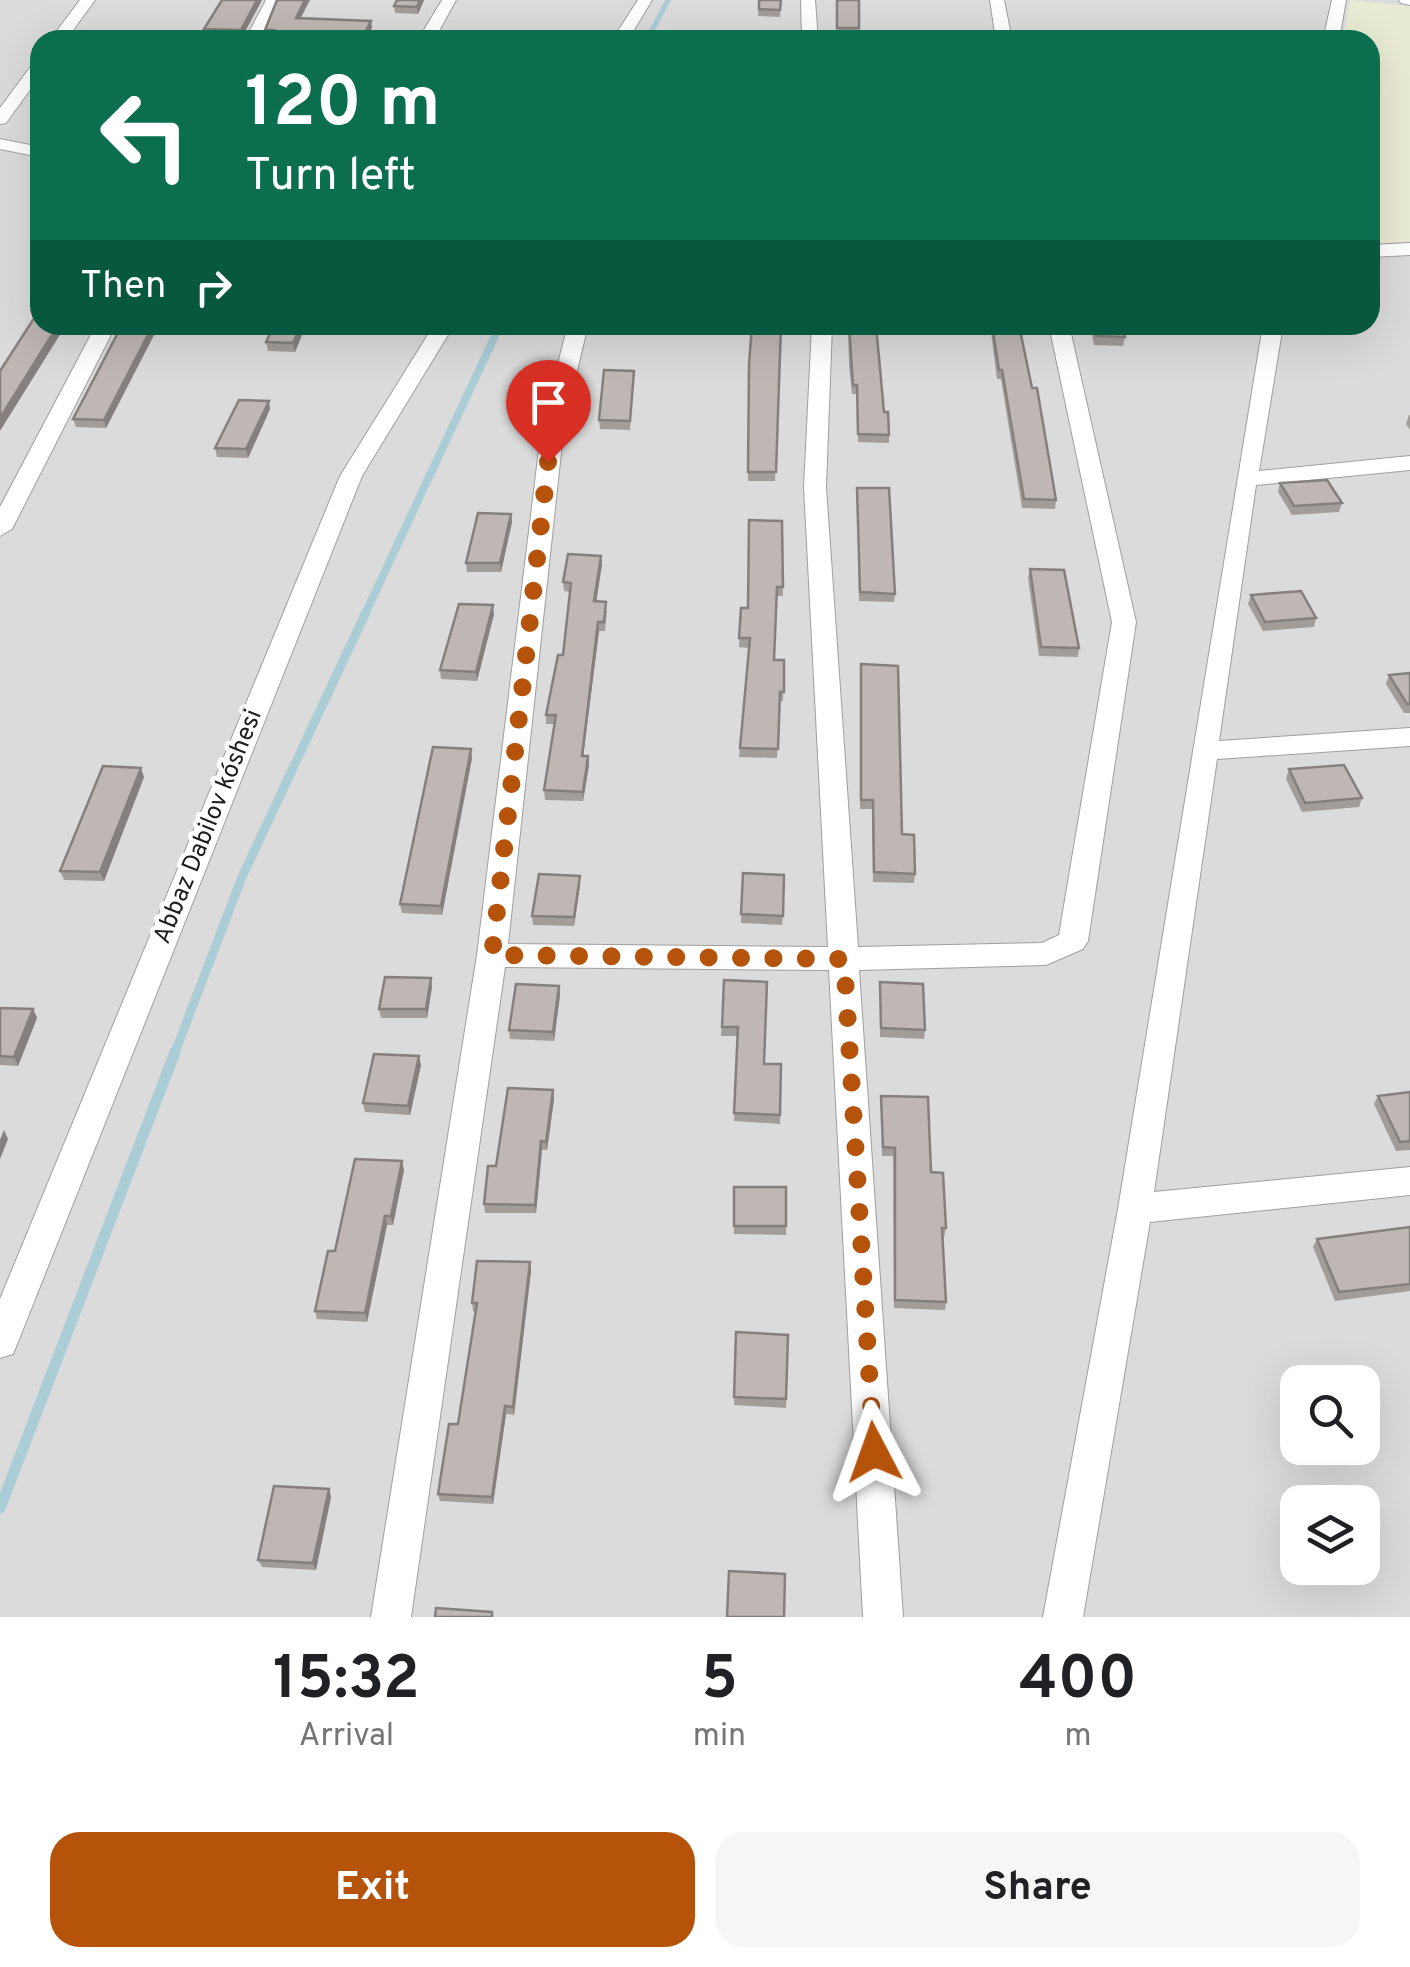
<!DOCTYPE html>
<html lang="en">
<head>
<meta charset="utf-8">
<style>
	body { margin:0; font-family:Overpass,sans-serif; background:#f6f6f6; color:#202124; height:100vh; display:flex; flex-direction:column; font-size:38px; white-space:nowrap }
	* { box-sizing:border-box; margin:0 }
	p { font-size:32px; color:#757577 }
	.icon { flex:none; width:55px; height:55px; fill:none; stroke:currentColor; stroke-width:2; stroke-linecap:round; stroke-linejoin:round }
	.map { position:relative; height:1617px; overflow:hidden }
	.side { display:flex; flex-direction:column; background:#fff; flex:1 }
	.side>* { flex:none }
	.banner { position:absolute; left:30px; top:30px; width:1350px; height:305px; border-radius:30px; box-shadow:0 10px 40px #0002; background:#0b6e4f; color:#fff; overflow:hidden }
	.tools { position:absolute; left:1280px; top:1365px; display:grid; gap:20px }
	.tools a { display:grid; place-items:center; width:100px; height:100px; border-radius:20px; background:#fff; box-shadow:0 10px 40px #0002; font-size:50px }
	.pin { position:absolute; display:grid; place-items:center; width:85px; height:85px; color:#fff; margin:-102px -42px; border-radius:50% 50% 50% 0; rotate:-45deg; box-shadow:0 0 10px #0007 }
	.pin .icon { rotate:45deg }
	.me { position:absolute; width:110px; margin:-55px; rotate:356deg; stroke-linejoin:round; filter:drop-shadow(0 0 8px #0008) }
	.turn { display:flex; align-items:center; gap:35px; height:210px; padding:0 50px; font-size:45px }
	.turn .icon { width:130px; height:130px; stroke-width:2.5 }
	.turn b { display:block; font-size:70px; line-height:85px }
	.then { display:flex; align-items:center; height:95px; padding:0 50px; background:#0003; gap:20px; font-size:38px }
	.eta { display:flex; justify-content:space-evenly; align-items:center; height:170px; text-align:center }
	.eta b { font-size:60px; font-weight:700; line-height:70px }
	.cta { display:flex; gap:20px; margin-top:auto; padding:20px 50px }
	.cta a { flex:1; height:115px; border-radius:30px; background:#b45309; color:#fff; font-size:40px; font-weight:700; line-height:115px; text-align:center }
	.cta a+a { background:#f6f6f6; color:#202124 }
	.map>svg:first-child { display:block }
</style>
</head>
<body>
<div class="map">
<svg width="1410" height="1617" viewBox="0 0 1410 1617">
	<rect width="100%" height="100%" fill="#eeebe5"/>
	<path fill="#dcdbdb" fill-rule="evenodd" d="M0,0H1410V1617H0ZM40,40H1370V325H40ZM1298,1382H1362V1448H1298ZM1298,1502H1362V1568H1298Z"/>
	<path fill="#e9ead3" d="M1350,0L1410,6V242L1370,244V40H1342Z"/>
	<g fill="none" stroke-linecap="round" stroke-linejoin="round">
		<path stroke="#abcdd6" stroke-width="5" d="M647,40L668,0"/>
		<path stroke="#abcdd6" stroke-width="8" d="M365,614L500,325"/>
		<path stroke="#abcdd6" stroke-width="9" d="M174,1055L242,877L366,612"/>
		<path stroke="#abcdd6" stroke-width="11" d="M0,1508L175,1052"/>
		<defs>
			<g id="street">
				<path d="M80,0H95L66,40H50Z"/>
				<path d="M266,0H280L261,40H245Z"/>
				<path d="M442,0H456L434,40H418Z"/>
				<path d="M638,0H652L628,40H612Z"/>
				<path d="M801,0H815L818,40H802Z"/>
				<path d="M990,0H1004L1012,40H996Z"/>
				<path d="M1332,0H1346L1339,40H1323Z"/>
				<path d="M1399,0H1410V5L1401,3Z"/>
				<path d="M40,60V76L6,123L0,124V108L34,62Z"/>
				<path d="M0,139L40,147V157L0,149Z"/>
				<path d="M1410,243V255L1370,257V245Z"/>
				<path d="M96,325H116L12,529L0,536V507Z"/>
				<path d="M434,325H454L362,476L18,1342L13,1354L0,1358V1299L340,476Z"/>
				<path d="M568,325H588L564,425L508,944L828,947L804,487L812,325H832L826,487L858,947L1042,943L1059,935L1112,622L1049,325H1069L1136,622L1088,941L1083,949L1046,965L859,970L903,1617H863L829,970L505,967L411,1617H371L477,955L542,425Z"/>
				<path d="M1263,325H1283L1259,471L1410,456V470L1256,485L1219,741L1410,728V746L1217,759L1154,1192L1410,1167V1195L1150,1222L1083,1617H1043L1118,1209Z"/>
			</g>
		</defs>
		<use href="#street" stroke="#9f9f9f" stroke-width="2"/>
		<use href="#street" fill="#fff" fill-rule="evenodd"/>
	</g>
	<g fill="#a39d9a">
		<path d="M262,0L242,37L206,36L204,29Z"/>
		<path d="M397,0H424L418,14L395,13L394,6Z"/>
		<path d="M759,0H781L780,17L758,16Z"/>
		<path d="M837,0H859V36L837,35Z"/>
		<path d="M122,325H155V333L106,428L76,427L73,419Z"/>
		<path d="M274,325H306L295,352L268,351L266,342Z"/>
		<path d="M781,325L775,481H748V372Z"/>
		<path d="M848,325H876L884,412L889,435V443L858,442L857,394H852L849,366Z"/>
		<path d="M990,325H1019L1056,500L1055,509L1022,508L1001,379H997Z"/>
		<path d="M1090,325H1122L1125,337L1123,346L1094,345Z"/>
		<path d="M634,371L630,430L600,429L599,420Z"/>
		<path d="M270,409L248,458L217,457L215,448Z"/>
		<path d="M1409,415H1410V430L1406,424Z"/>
		<path d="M1280,483L1342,503L1339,512L1292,515L1278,492Z"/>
		<path d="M857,488L895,594L894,602L859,601Z"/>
		<path d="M511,514L512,522L501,572H467L466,563Z"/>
		<path d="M782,521L783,596H776L774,660H784L783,701H779L777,758L739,757L749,648L739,647L741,608H748Z"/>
		<path d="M602,564L596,601L607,611L605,631H599L583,756H588L589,765L583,801L545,800L544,790L555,724H546V715L563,655L570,592L564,591L563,582Z"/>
		<path d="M1030,569L1079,648L1078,657L1039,656L1028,578Z"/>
		<path d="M1251,595L1316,618L1314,627L1263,631L1248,604Z"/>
		<path d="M494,614L477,681L441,679L440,670Z"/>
		<path d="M1410,673V713H1404L1386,684L1389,675Z"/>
		<path d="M861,674L902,834L915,874L914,883L873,882L872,809H860Z"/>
		<path d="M472,758L442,915L402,913L400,904Z"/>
		<path d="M1289,769L1362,798L1359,807L1302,812L1286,779Z"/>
		<path d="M144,777L104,881L64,880L60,871Z"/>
		<path d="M743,873L783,916L782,925L741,923Z"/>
		<path d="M580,876V885L574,926L533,925L532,916Z"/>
		<path d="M724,980L764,1064H781L780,1124L734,1121L737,1036H721Z"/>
		<path d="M880,982L925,1030L924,1039L880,1037Z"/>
		<path d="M432,987L427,1018H381L379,1009Z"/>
		<path d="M560,995L554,1041L510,1039L509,1030Z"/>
		<path d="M0,1008L33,1009L37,1018L18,1066L0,1065Z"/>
		<path d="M421,1065L410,1115L365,1112L363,1103Z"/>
		<path d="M1410,1092V1150L1396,1151L1374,1104L1378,1096Z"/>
		<path d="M881,1096L931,1172L946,1228L944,1237H943L946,1302L945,1310L894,1308L893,1156H882Z"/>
		<path d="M554,1099L547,1150H542L536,1213H485L484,1204L496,1166Z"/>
		<path d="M404,1170L393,1225H387L367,1322L317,1319L315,1311L335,1251Z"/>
		<path d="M734,1187L786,1226V1235L734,1234Z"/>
		<path d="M1410,1227V1291L1335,1301L1313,1247L1317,1239Z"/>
		<path d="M530,1262L531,1271L514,1415L506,1414L493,1504L440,1501L438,1494L458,1424L475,1312L473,1311L472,1303Z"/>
		<path d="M736,1332L788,1335L786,1408L734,1405Z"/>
		<path d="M329,1489L331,1497L316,1570L262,1567L258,1560Z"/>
	</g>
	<g fill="#85807d">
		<path d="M257,0H262L242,37L241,30Z"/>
		<path d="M305,0H310L297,25L296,18Z"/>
		<path d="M420,0H424L418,14L417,7Z"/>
		<path d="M371,21L372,28L366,40H361Z"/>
		<path d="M58,325H66L0,431V418Z"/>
		<path d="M148,325H155V333L106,428L104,420Z"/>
		<path d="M301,325H306L295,352L293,343Z"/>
		<path d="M269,401L270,409L248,458L246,449Z"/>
		<path d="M511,514L512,522L501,572L500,563Z"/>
		<path d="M601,556L602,564L595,610L594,601Z"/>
		<path d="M493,605L494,614L477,681L476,672Z"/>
		<path d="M598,622L599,631L582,765V756Z"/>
		<path d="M471,749L472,758L442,915L441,906Z"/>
		<path d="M588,756L589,765L583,801V792Z"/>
		<path d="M141,768L144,777L104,881L100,872Z"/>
		<path d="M580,876V885L574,926V917Z"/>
		<path d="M431,978L432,987L427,1018L426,1009Z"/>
		<path d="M559,986L560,995L554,1041L553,1032Z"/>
		<path d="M33,1009L37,1018L18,1066L14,1057Z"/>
		<path d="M419,1056L421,1065L410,1115L408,1106Z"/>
		<path d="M553,1090L554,1099L547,1150L546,1142Z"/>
		<path d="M4,1130L8,1139L0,1159V1140Z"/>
		<path d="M541,1141L542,1150L536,1213L535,1205Z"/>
		<path d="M402,1161L404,1170L393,1225L391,1216Z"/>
		<path d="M385,1216L387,1225L367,1322L365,1313Z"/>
		<path d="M530,1262L531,1271L514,1415L513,1407Z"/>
		<path d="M505,1406L506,1414L493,1504L492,1497Z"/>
		<path d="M329,1489L331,1497L316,1570L313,1563Z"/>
	</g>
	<g fill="#beb7b3" stroke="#85807d" stroke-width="2.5">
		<path d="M222,0H257L241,30L204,29Z"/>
		<path d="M277,0H305L296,18L371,21L361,40H268L274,30H265Z"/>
		<path d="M397,0H420L417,7L394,6Z"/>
		<path d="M759,0H781L780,10L759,9Z"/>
		<rect x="837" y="0" width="22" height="28"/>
		<path d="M40,309V325H58L0,418V371Z"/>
		<path d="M122,325H153L104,420L73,419Z"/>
		<path d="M274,325H301L293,343L266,342Z"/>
		<path d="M752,325H781L776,472H748L749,364Z"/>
		<path d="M849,325H876L884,412H888L889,435L858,434L857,385H853Z"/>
		<path d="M992,325H1019L1032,388H1037L1056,500L1024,499L1002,370H999Z"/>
		<path d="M1094,325H1122L1125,337L1096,336Z"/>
		<path d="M604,370L634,371L630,421L599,420Z"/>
		<path d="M239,400L269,401L246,449L215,448Z"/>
		<path d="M1327,480L1342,503L1294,506L1280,483Z"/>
		<path d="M857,488H889L895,594L860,592Z"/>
		<path d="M478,513L511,514L500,563H466Z"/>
		<path d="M749,520L782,521L783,587H777L774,660H784V692H780L778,749L740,748L750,638H739L741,608H748Z"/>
		<path d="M568,554L601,556L594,601L606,602L604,622H598L582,756H588L583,792L544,790L556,715H546L558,655H563L571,583L563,582Z"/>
		<path d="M1030,569L1064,570L1079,648L1041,647Z"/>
		<path d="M1301,591L1316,618L1265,622L1251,595Z"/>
		<path d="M459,604L493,605L476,672L440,670Z"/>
		<path d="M861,664L898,666L902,834L914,835L915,874L874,872L873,800H861Z"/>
		<path d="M1410,673V704H1407L1389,675Z"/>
		<path d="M433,747L471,749L441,906L400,904Z"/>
		<path d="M1344,765L1362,798L1305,803L1289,769Z"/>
		<path d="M103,766L141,768L100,872L60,871Z"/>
		<path d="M743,873L784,875L783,916L741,914Z"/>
		<path d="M539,874L580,876L574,917L532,916Z"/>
		<path d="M385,977L431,978L426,1009H379Z"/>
		<path d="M724,980L767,982L764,1064H781L780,1115L734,1113L738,1027H722Z"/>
		<path d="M880,982L923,984L925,1030L881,1028Z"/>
		<path d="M516,984L559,986L553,1032L509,1030Z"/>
		<path d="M0,1008L33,1009L14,1057L0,1056Z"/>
		<path d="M374,1054L419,1056L408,1106L363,1103Z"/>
		<path d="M508,1088L553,1090L546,1142L541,1141L535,1205L484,1204L488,1166H496Z"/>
		<path d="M1410,1092V1141L1400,1142L1378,1096Z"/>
		<path d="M881,1096L928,1097L931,1172L943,1173L946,1228H942L946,1302L895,1300V1148L883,1147Z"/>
		<path d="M355,1159L402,1161L391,1216H385L365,1313L315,1311L328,1251H335Z"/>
		<rect x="734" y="1187" width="52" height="39"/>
		<path d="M1410,1227V1284L1339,1292L1317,1239Z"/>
		<path d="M477,1261L530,1262L513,1407L505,1406L492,1497L438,1494L449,1424H458L477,1303H472Z"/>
		<path d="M736,1332L788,1335L786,1399L734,1397Z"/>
		<path d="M274,1486L329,1489L313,1563L258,1560Z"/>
		<path d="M729,1571L785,1574L784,1617H727Z"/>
		<path d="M436,1608L492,1612V1617H435Z"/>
	</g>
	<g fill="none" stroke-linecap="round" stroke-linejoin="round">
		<path stroke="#b45309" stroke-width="18" stroke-dasharray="0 32.4" d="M548,462L492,955L844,959L874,1452"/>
	</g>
	<g text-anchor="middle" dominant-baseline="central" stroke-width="9" stroke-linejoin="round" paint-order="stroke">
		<g font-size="25" fill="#1e1e1e" stroke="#fff">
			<text transform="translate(209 827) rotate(-68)">Abbaz Dabilov kóshesi</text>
		</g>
	</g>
</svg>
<div class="tools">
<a><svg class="icon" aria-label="search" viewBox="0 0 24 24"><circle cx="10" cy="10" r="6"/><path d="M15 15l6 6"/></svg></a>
<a><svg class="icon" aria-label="layers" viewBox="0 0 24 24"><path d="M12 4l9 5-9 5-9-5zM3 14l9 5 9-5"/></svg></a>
</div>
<div class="pin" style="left:548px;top:462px;background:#d93025"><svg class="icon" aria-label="arrive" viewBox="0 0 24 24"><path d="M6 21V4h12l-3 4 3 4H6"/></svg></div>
<svg class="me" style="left:874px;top:1452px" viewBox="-20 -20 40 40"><path d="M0-17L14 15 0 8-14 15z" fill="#b45309" stroke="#fff" stroke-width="4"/></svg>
<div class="banner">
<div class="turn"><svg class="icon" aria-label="left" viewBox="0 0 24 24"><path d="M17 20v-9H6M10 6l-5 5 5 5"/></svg><div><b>120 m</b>Turn left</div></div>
<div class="then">Then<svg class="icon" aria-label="right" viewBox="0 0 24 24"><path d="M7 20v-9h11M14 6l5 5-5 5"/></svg></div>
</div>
</div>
<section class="side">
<div class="eta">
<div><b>15:32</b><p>Arrival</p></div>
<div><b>5</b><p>min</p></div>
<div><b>400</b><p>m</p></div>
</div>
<div class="cta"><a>Exit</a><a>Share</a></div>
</section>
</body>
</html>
